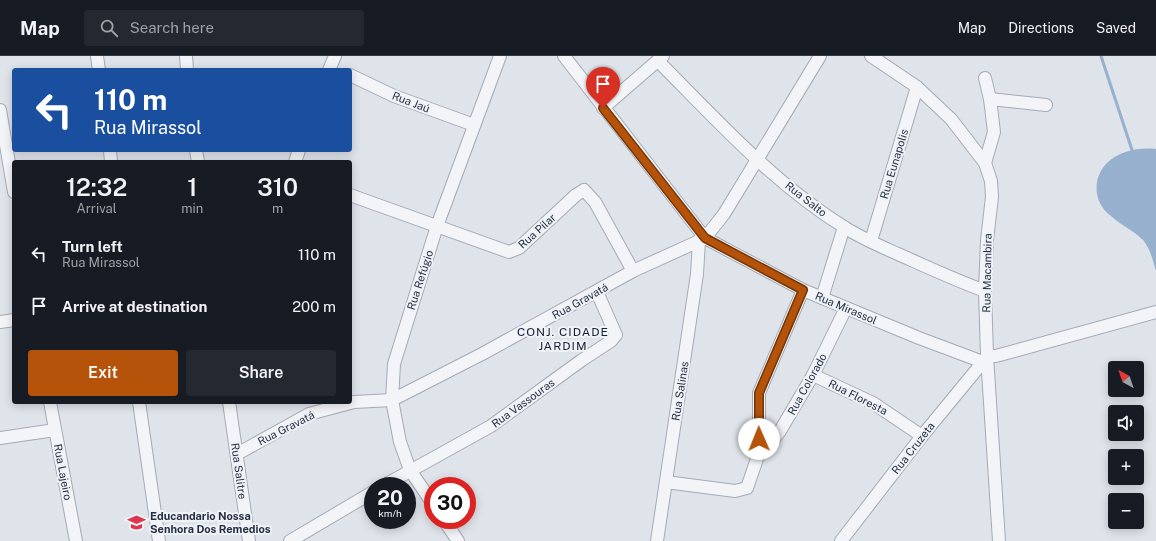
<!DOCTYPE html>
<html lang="en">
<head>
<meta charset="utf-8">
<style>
	body { margin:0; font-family:"Public Sans",sans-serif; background:#242831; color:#f1f3f6; height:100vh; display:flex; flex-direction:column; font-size:15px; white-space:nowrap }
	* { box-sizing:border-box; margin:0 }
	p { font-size:13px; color:#9ea1a6 }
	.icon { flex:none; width:22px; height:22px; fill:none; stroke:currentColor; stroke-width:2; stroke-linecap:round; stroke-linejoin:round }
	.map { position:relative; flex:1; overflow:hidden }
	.panel { position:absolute; left:12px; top:104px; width:340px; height:244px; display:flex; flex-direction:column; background:#171b24; border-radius:4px; box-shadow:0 2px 10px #0003 }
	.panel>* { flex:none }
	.banner { position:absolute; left:12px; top:12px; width:340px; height:84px; border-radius:4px; box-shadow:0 2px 10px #0003; background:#1a4fa0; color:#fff; overflow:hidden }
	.needle { width:26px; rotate:320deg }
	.buttons { position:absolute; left:1108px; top:305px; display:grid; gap:8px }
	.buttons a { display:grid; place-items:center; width:36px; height:36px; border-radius:4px; background:#171b24; box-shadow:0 2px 10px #0003; font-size:20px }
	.speed { position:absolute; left:364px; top:421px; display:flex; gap:8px; font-size:20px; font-weight:700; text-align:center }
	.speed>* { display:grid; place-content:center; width:52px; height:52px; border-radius:50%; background:#171b24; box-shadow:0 2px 10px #0003; line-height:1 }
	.speed small { font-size:10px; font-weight:400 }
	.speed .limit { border:6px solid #d22; background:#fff; color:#111 }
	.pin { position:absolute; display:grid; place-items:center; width:34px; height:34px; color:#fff; margin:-41px -17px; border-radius:50% 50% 50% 0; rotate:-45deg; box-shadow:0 0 4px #0007 }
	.pin .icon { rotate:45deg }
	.me { position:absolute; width:44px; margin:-22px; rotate:359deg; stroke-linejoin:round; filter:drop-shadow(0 0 3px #0008) }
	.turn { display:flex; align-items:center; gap:14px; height:84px; padding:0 16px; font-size:18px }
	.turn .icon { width:52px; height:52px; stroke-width:2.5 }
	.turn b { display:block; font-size:28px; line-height:34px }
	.eta { display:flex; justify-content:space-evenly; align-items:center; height:68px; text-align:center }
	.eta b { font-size:24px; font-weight:600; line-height:28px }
	.button { display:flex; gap:8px; margin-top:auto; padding:8px 16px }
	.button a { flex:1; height:46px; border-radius:4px; background:#b45309; color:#fff; font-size:16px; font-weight:600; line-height:46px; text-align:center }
	.button a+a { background:#242831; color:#f1f3f6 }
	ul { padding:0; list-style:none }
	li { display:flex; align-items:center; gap:12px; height:52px; padding:0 16px }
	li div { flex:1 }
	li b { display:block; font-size:15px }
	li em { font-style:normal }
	header { display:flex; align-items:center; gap:24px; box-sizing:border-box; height:56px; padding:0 20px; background:#171b24; border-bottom:1px solid #363941 }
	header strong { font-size:19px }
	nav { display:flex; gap:22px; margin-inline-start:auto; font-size:14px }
	.search { width:280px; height:36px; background:#242831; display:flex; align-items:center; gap:10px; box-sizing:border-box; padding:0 14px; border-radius:4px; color:#9ea1a6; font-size:15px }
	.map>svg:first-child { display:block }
</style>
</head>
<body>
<header>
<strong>Map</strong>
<div class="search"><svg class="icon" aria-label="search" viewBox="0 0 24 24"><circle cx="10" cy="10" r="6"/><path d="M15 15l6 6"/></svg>Search here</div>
<nav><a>Map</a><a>Directions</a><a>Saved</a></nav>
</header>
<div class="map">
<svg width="1156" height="485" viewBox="0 0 1156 485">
	<rect width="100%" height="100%" fill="#dfe3ea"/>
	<path fill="#96b0ce" d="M1156,93V215C1153,205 1150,192 1143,184C1133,174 1121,169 1111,160C1093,147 1092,122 1107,107C1119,95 1139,91 1156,93Z"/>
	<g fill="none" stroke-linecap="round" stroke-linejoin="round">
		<path stroke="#96b0ce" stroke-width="3" d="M1101,0L1132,94"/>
		<defs>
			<g id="minor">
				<path d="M97,0L99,14"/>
				<path d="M186,0L187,14"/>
				<path d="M564,0L705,182L803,234L919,282L983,306"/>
				<path d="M871,0L917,31L951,63L985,107L991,125L992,141L987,184L985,235L987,300L999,485"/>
				<path d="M658,5C716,63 773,127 844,171C861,182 880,190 898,198C927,211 955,224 985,235"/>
				<path d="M329,14L335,0"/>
				<path d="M350,19L394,40L474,69"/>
				<path d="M985,22L990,43L994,76L985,107"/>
				<path d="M990,43L1046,49"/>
				<path d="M603,52L663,0"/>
				<path d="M0,54L14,136"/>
				<path d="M110,94L111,106"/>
				<path d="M196,94L198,106"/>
				<path d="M295,106L299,94"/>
				<path d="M350,139L509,196L519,192L576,139L584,134L595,146L633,215"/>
				<path d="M871,185L917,31"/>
				<path d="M822,242L844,171"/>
				<path d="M0,266L14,264"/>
				<path d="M987,300H996L1156,256"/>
				<path d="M813,319L873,347L922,380"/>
				<path d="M50,346L76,485"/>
				<path d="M139,346L159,485"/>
				<path d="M229,346L249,485"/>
				<path d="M0,382L55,374"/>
				<path d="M759,397L769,389L780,375L813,319L846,252"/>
				<path d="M237,398L309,358L354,346L392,344L482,298L633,215L699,185L705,182L724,158L820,0"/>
				<path d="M666,426L735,435L747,432L759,397V337L803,234"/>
				<path d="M383,430L491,370L582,304L611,285L616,279L597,236"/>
				<path d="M433,448L410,414L400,386L392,344L394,308L437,170L500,0"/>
				<path d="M444,464L458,485"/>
				<path d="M290,485L373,436"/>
				<path d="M657,485L697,218L699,185"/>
				<path d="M841,485L922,380L987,301"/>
			</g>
		</defs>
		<use href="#minor" stroke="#a4aab5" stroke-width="14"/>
		<use href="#minor" stroke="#f2f4f8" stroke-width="12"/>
	</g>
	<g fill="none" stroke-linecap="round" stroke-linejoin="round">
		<defs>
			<path id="route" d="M603,52L705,182L803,234L759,337V383"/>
		</defs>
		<use href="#route" stroke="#753606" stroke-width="10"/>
		<use href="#route" stroke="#b45309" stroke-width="7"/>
	</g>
	<defs>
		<symbol id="school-bare" viewBox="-9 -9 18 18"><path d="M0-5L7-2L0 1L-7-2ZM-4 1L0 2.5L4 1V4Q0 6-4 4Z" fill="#dc374e" stroke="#eff2f7" stroke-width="2.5" paint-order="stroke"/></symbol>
	</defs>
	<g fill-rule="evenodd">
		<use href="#school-bare" x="124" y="454" width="25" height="25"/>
	</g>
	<g text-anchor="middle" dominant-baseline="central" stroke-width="4" stroke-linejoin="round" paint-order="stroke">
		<g font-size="11" fill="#263043" stroke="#eff2f7">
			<text transform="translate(411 46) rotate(21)">Rua Jaú</text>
			<text transform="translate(894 108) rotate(-73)">Rua Eunapolis</text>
			<text transform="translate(806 143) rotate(38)">Rua Salto</text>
			<text transform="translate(537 175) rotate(-42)">Rua Pilar</text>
			<text transform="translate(987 217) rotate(-89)">Rua Macambira</text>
			<text transform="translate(420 224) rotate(-72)">Rua Refúgio</text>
			<text transform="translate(580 245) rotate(-29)">Rua Gravatá</text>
			<text transform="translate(846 252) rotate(23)">Rua Mirassol</text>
			<text transform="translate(807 328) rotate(-61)">Rua Colorado</text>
			<text transform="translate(680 335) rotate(-81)">Rua Salinas</text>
			<text transform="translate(858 341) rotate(27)">Rua Floresta</text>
			<text transform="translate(523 347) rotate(-36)">Rua Vassouras</text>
			<text transform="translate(286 372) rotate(-27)">Rua Gravatá</text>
			<text transform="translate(913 392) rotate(-52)">Rua Cruzeta</text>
			<text transform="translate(239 415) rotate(82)">Rua Salitre</text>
			<text transform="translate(63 416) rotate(79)">Rua Lajeiro</text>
		</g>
		<g font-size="11" font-weight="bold" fill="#263043" stroke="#eff2f7" text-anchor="start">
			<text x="150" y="460">Educandario Nossa<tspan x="150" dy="13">Senhora Dos Remedios</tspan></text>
		</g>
		<g font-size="12" letter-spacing="1" fill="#182134" stroke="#eff2f7">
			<text x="563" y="276">CONJ. CIDADE<tspan x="563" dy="14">JARDIM</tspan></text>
		</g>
	</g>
</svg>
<div class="buttons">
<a><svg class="needle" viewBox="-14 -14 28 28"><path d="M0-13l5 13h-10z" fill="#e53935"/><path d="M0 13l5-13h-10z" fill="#9ea1a6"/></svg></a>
<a><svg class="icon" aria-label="sound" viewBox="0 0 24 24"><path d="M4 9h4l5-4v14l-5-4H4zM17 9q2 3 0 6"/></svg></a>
<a>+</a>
<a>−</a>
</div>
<div class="speed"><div>20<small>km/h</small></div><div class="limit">30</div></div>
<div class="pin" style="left:603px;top:52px;background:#d93025"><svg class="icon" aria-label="arrive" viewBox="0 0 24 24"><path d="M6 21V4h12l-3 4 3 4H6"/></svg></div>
<svg class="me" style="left:759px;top:383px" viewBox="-20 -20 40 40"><circle r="19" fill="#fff"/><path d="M0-13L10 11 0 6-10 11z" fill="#b45309"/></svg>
<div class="banner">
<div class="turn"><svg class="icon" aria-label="left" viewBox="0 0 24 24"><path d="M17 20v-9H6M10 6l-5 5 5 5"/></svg><div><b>110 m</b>Rua Mirassol</div></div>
</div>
<section class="panel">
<div class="eta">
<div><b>12:32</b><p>Arrival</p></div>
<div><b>1</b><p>min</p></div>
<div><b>310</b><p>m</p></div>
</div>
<ul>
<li><svg class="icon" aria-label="left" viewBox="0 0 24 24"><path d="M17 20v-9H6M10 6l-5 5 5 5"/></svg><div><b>Turn left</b><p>Rua Mirassol</p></div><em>110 m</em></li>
<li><svg class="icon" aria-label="arrive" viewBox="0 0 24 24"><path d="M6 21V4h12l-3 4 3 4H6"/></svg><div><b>Arrive at destination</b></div><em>200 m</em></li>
</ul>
<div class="button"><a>Exit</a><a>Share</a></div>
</section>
</div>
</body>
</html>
